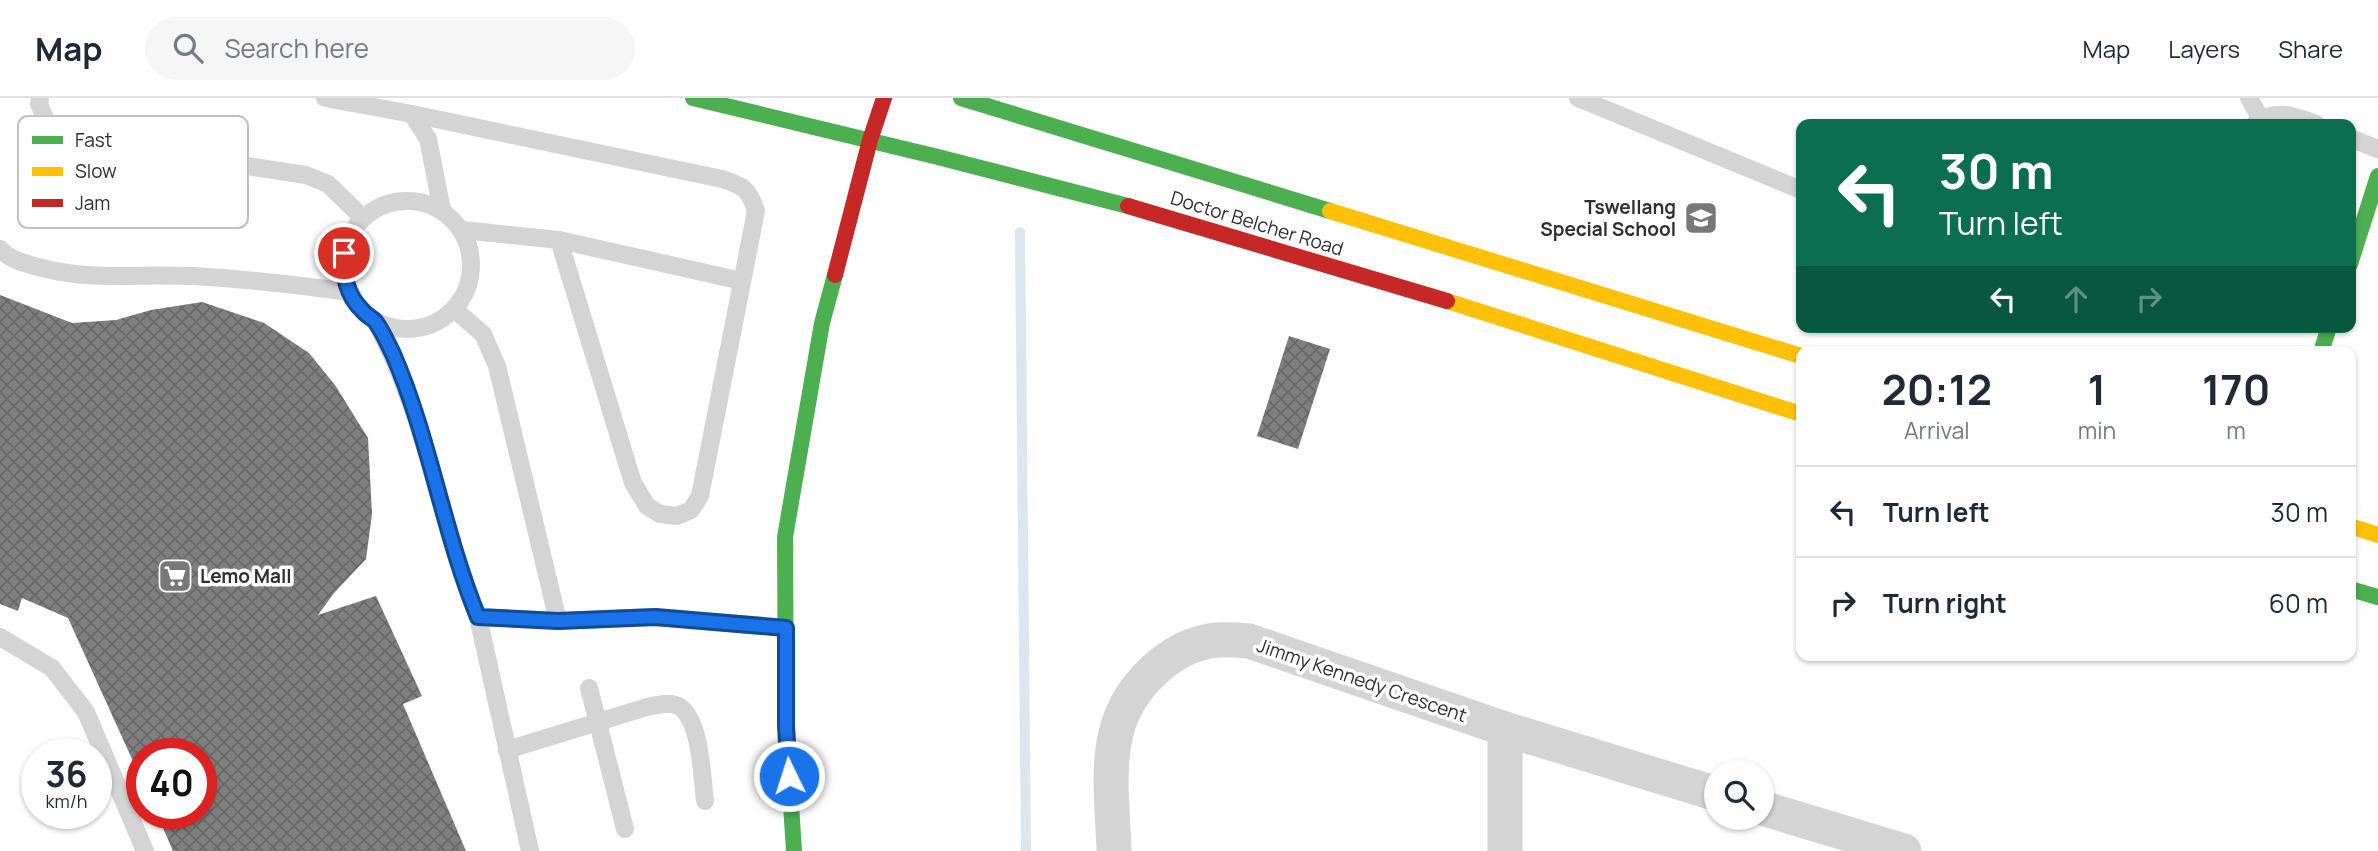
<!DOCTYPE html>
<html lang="en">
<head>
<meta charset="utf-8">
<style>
	body { margin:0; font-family:Manrope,sans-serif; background:#f6f6f7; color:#1f2937; height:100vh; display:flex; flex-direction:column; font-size:26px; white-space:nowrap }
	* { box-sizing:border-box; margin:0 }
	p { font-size:23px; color:#747a83 }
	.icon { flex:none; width:38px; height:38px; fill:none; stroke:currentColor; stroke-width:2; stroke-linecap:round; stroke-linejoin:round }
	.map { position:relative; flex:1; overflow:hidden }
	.sheet { position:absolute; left:1796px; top:248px; width:560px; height:315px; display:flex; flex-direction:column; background:#fff; border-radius:14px; box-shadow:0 2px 5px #0004 }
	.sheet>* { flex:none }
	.banner { position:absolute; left:1796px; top:21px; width:560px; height:214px; border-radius:14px; box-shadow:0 2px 5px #0004; background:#0b6e4f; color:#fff; overflow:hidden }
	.buttons { position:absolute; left:1704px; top:662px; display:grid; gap:14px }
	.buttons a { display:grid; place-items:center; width:70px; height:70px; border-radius:50%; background:#fff; box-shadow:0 2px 5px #0004; font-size:35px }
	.speed { position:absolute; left:21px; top:640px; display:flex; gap:14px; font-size:35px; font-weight:700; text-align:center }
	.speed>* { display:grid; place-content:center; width:91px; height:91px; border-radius:50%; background:#fff; box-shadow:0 2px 5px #0004; line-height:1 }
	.speed small { font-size:18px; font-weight:400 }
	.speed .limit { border:10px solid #d22; background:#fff; color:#111 }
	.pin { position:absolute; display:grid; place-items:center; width:60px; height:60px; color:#fff; margin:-30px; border:4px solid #fff; border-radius:50%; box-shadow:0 2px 7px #0007 }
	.me { position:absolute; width:77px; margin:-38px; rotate:356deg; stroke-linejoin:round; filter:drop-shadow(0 0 5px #0008) }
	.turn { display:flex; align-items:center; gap:24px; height:147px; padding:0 28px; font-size:32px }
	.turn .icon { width:91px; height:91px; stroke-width:2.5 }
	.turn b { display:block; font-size:49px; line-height:60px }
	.lanes { display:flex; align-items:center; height:66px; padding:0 28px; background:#0003; justify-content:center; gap:35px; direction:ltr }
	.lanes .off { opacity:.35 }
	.eta { display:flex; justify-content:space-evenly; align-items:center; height:119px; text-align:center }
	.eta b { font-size:42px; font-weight:700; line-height:49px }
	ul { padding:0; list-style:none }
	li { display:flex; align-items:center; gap:21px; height:91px; padding:0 28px; border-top:2px solid #e0e1e3 }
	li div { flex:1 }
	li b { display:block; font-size:26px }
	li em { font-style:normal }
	header { display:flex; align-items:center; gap:42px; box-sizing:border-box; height:98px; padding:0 35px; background:#fff; border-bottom:2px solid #e0e1e3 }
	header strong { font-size:33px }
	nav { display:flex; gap:38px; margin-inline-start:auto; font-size:24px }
	.search { width:490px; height:63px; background:#f6f6f7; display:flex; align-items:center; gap:18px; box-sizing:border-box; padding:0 24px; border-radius:38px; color:#747a83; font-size:26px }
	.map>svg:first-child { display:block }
</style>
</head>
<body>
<header>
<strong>Map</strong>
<div class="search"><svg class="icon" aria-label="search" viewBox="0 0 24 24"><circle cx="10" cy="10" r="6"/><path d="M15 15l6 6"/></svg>Search here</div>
<nav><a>Map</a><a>Layers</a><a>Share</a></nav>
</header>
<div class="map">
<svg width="2378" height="753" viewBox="0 0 2378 753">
	<defs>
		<pattern id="building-cross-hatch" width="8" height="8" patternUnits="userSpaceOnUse" patternTransform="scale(1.75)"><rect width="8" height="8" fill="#7f7f7f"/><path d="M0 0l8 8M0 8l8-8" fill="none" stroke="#686868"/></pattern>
	</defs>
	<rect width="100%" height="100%" fill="#fff"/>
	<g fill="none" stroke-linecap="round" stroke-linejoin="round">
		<path stroke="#dbe6ef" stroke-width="10" d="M1020,134L1026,753"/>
	</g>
	<g fill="url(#building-cross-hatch)">
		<path d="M0,197L72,225L116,222L151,212L202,204L264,225L309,255L335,287L368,340L372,416L366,461L334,495L318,517L376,498L422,598L403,606L466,753H173L157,716H201V656H142V683L68,520L22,500L18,513L0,506Z"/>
		<path d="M1289,238L1330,251L1298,351L1257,338Z"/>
	</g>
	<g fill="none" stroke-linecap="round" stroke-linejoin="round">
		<g stroke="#d4d4d4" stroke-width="18">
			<path d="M40,0L39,6L51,34L77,42L306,77L328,86L363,120"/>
			<path d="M325,0L412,16L428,41L442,112"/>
			<path d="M1578,0L1801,92"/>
			<path d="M2249,0L2261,21"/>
			<path d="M412,16L722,81C744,88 749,91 756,113L700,398L691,412L677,418L660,416L647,408L633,385L559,142L462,132"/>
			<path d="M2255,26C2274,10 2295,18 2316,26"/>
			<path d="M2350,40L2378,51"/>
			<circle cx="407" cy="167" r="64"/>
			<path d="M559,142L742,183"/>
			<path d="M0,151C10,162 25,165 38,169C94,184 138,175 193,178C246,181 297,187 349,194"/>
			<path d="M454,211L483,236L497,268L558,523"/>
			<path d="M375,223C426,316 439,422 478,519L558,523L655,519L786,530"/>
			<path d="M478,519L530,753"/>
			<path d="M0,539L52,570L86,614L145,753"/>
			<path d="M589,590L625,731"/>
			<path d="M507,652L647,609C657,607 671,603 680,609C701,624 702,679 705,703"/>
		</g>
		<g stroke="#d4d4d4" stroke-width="35">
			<path d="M1762,710L1904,753"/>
			<path d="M1114,753C1113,715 1107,672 1116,635C1127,590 1169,547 1217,542C1227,541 1238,542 1249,543L1505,631L1717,696"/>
			<path d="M1505,753V631"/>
		</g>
		<g stroke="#4caf50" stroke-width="16">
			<path d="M693,0L938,59L1128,108"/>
			<path d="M961,0L1330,113"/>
			<path d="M2350,166L2378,78"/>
			<path d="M2321,254L2329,229"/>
			<path d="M2350,491L2378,499"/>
			<path d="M794,753L786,628L785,439L822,225L835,177"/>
		</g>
		<g stroke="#ffc107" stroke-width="16">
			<path d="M1330,113L1801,258"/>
			<path d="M1447,203L1801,316"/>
			<path d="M2350,428L2378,437"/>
		</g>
		<g stroke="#c62828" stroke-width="16">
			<path d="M1128,108L1447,203"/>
			<path d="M835,177L870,42L884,0"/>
		</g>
	</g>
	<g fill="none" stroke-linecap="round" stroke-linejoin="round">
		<defs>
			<path id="route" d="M344,155C343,177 346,197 363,213C366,217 372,220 375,223C382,232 388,246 393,256C430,341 443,434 478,519L558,523L655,519L786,530V628L789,678"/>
		</defs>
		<use href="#route" stroke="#114b97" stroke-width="18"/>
		<use href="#route" stroke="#1a73e8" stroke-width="12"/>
	</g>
	<defs>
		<symbol id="school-square" viewBox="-11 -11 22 22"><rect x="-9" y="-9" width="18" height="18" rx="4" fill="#787878" stroke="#fff"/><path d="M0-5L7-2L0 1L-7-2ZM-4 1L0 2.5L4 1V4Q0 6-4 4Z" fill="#fff"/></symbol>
		<symbol id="supermarket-square" viewBox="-11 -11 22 22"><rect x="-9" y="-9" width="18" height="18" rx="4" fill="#787878" stroke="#fff"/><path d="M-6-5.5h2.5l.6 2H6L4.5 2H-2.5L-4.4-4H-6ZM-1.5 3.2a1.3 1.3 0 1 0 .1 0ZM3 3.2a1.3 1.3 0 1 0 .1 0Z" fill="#fff"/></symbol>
	</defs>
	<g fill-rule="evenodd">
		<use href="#school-square" x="1682" y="101" width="38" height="38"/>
		<use href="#supermarket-square" x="156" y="459" width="38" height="38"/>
	</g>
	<g text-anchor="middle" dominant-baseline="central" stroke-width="7" stroke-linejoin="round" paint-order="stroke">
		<g font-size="19" font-weight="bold" fill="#2f2f2f" stroke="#fff" text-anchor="end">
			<text x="1676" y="109">Tswellang<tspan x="1676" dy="22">Special School</tspan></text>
			<text x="200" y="478" text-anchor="start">Lemo Mall</text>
		</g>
		<g font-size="19" fill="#2f2f2f" stroke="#fff">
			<text transform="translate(1257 125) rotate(17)">Doctor Belcher Road</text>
			<text transform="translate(1362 582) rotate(19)">Jimmy Kennedy Crescent</text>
		</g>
	</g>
	<rect x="18" y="18" width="230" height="112" rx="10" fill="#fff" stroke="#c1c1c1" stroke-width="2"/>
	<rect x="32" y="38" width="31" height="8" fill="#4caf50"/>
	<rect x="32" y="69" width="31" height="9" fill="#ffc107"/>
	<rect x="32" y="101" width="31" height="8" fill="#c62828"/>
	<g font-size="19" fill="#2f2f2f">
		<text x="75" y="49">Fast</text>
		<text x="75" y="80">Slow</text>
		<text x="75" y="112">Jam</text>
	</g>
</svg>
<div class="buttons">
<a><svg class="icon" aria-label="search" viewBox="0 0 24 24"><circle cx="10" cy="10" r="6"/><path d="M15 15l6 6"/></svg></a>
</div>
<div class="speed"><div>36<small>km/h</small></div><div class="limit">40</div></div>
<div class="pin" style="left:344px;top:155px;background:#d93025"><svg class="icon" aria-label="arrive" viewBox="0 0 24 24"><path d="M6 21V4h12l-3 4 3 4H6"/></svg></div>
<svg class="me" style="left:789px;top:678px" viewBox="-20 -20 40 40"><circle r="17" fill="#1a73e8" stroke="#fff" stroke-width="3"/><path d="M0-11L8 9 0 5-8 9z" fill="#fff"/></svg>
<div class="banner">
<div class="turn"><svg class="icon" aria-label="left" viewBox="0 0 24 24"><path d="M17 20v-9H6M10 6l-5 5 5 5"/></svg><div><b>30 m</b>Turn left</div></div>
<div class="lanes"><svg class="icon" aria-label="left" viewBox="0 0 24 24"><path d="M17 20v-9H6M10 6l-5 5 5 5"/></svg><svg class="icon off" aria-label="ahead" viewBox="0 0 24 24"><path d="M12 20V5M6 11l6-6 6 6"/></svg><svg class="icon off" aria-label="right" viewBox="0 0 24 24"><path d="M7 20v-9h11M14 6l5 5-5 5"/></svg></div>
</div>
<section class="sheet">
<div class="eta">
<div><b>20:12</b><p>Arrival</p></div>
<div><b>1</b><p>min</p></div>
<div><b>170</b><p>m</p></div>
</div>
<ul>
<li><svg class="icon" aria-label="left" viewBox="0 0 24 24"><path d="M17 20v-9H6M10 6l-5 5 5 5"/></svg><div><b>Turn left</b></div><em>30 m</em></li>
<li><svg class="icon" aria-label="right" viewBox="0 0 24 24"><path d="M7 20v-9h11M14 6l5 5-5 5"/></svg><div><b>Turn right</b></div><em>60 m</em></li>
</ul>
</section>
</div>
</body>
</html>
